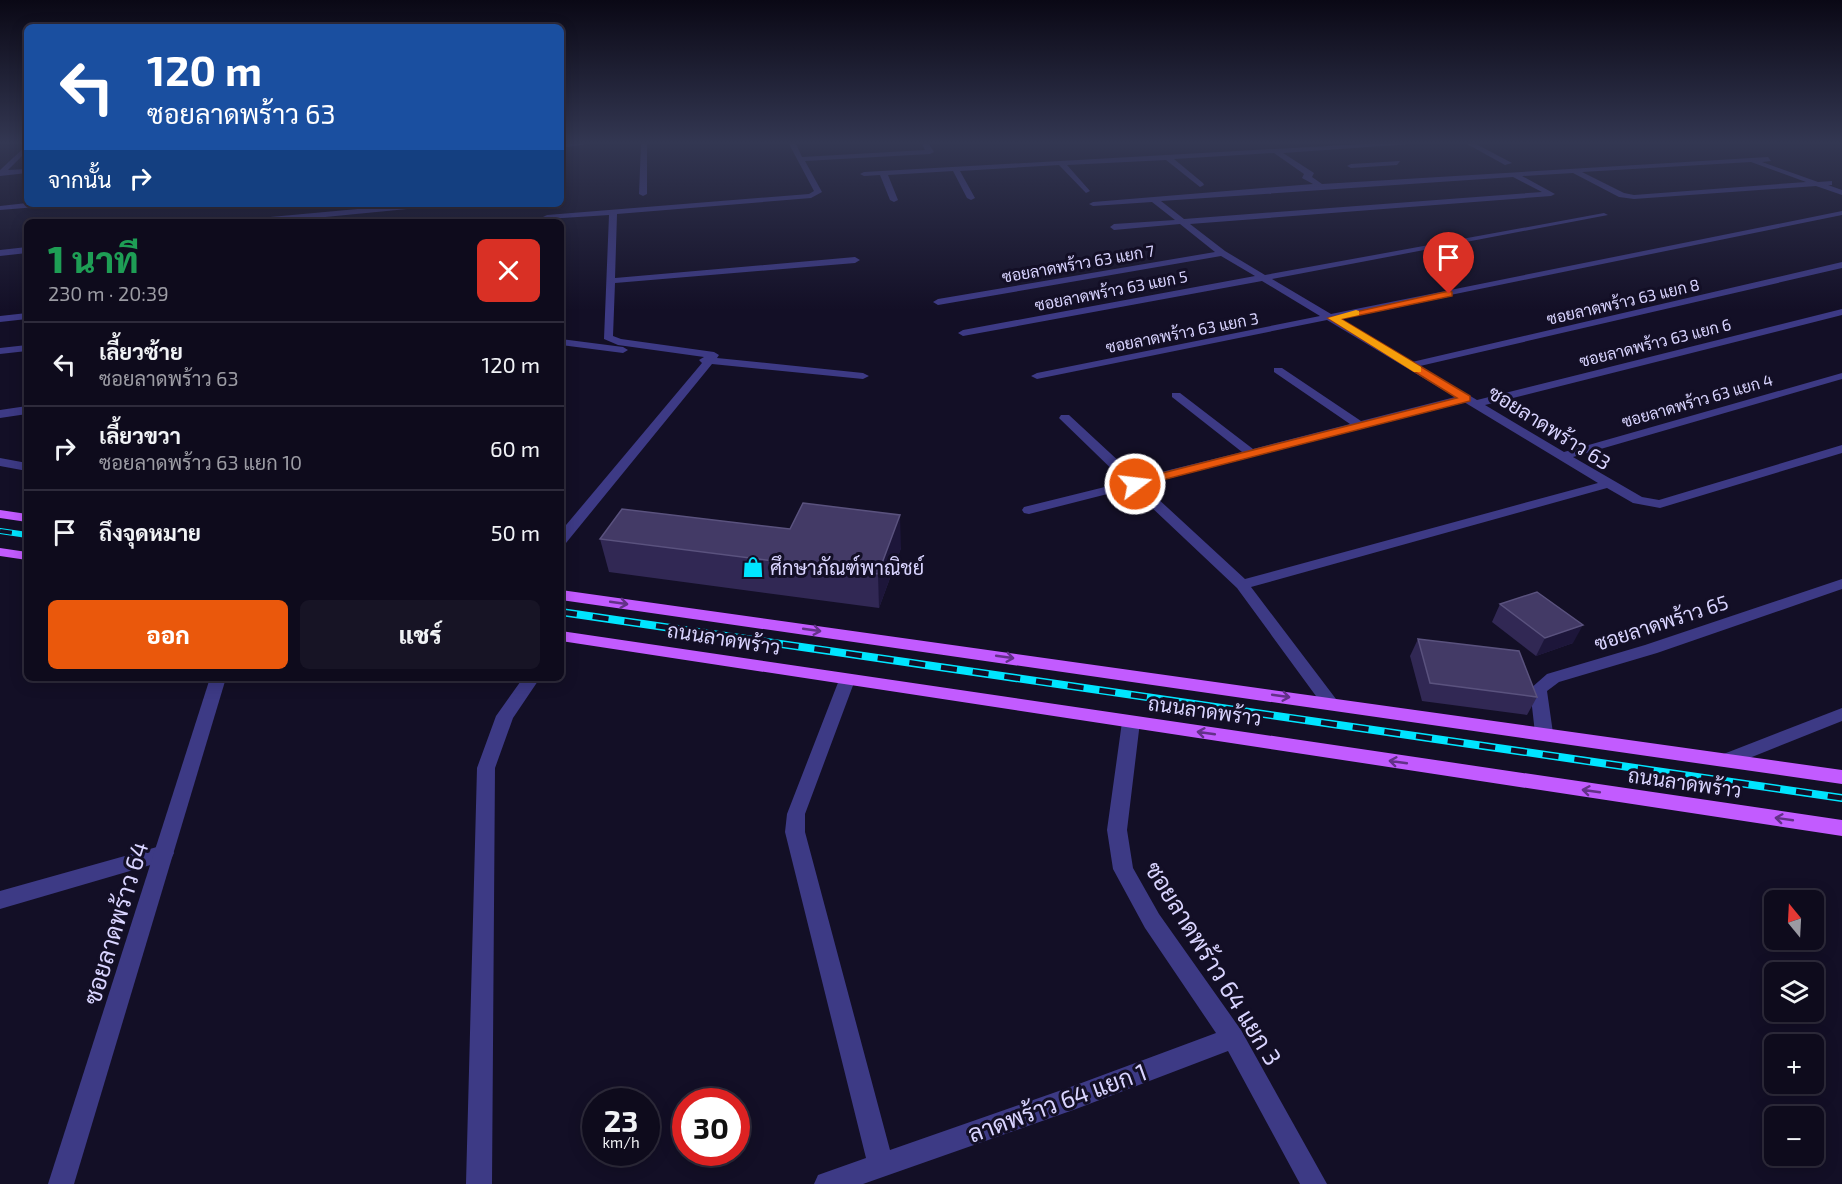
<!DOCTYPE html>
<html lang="th">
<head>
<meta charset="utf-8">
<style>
	body { margin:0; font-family:"Exo 2",Sarabun,sans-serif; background:#171425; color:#f1f3f6; height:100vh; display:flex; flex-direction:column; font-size:22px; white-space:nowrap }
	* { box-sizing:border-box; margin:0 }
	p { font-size:20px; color:#9b9ba3 }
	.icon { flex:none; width:33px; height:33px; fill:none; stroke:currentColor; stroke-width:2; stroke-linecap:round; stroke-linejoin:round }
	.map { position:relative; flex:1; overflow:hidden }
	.details { position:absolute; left:24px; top:219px; width:540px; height:462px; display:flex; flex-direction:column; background:#0e0b1c; border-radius:9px; box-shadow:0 3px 15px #0003,0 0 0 2px #2e2b3b }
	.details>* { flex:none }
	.banner { position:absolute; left:24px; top:24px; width:540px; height:183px; border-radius:9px; box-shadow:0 3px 15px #0003,0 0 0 2px #2e2b3b; background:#1a4fa0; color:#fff; overflow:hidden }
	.needle { width:39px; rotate:342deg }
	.buttons { position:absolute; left:1764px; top:890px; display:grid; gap:12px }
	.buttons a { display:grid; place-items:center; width:60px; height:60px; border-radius:9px; background:#0e0b1c; box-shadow:0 3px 15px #0003,0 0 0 2px #2e2b3b; font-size:30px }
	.speed { position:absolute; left:582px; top:1088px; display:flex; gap:12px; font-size:30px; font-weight:700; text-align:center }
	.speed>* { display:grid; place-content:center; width:78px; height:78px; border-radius:50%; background:#0e0b1c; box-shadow:0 3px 15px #0003,0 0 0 2px #2e2b3b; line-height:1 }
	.speed small { font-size:15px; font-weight:400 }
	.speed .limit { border:9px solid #d22; background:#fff; color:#111 }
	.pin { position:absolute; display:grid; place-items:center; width:51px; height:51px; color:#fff; margin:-62px -26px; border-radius:50% 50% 50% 0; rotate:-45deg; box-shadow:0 0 6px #0007 }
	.pin .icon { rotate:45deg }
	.me { position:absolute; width:66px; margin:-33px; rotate:75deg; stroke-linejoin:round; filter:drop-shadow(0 0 4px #0008) }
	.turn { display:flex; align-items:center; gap:21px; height:126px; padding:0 24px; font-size:27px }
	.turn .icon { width:78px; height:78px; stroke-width:2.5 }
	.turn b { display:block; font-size:42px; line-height:51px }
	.then { display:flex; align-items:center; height:57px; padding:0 24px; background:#0003; gap:12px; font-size:22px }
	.round { display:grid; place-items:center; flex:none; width:63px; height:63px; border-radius:9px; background:#171425 }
	.overview { display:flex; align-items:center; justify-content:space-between; height:102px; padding:0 24px }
	h1 { font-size:36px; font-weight:800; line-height:45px; color:#1e9e55 }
	.cta { display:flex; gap:12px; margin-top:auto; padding:12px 24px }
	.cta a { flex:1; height:69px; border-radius:9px; background:#ea580c; color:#fff; font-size:24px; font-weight:800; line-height:69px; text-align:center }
	.cta a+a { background:#171425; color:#f1f3f6 }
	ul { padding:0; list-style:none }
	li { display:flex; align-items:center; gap:18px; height:84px; padding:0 24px; border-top:2px solid #2e2b3b }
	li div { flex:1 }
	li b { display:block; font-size:22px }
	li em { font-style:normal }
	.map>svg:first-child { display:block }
</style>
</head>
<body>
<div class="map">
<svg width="1842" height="1184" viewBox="0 0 1842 1184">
	<rect width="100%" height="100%" fill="#130f26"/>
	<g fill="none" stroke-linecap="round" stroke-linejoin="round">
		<g fill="#3d3a85" fill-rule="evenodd">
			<path d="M561,144H587L561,148Z"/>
			<path d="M641,144H647V194L643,196L639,194Z"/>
			<path d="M789,144H796L802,157L925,150L922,144H929L934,152L930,154L805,161L822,192L811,198L617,214L615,278L855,257L860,260L855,263L615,283L613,336L621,339L714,352L719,355L717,358L863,373L869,376L863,379L712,364L566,543L561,544V531L702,363L699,360L704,357L618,345L604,339L609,215L547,219L543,217L547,215L809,194L814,191Z"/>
			<path d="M561,339L623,347L628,350L623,353L561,345Z"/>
		</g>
		<g fill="#3d3a85" fill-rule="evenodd">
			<path d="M1362,144H1411L1283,153L1314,173L1312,177L1322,184L1768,157L1771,161L1762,162L1818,182L1832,181V185H1828L1842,190V195L1816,186L1634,199L1619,197L1573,173L1522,176L1555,194L1551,196L1190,224L1225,251L1265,275L1604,213L1608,215L1272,279L1331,314L1842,211V215L1338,318L1412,362L1842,262V268L1420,366L1477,400L1842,309V315L1485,405L1564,452L1842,373V379L1573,457L1642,497L1659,500L1842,445V453L1660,508L1633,503L1607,488L1251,587L1336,699L1338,703L1336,707L1330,709L1324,707L1237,588L1131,488L1029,514L1024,513L1022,510L1024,507L1125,482L1059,418L1061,415H1069L1137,478L1242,452L1172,397V393H1180L1253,449L1350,424L1274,372V368H1282L1361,421L1455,397L1327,320L1037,379L1031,376L1037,373L1320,316L1262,281L963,336L958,333L963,330L1255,276L1221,256L938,305L933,302L938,299L1215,252L1180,224L1114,230L1110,227L1114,224L1175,220L1152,202L1093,206L1089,204L1093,202L1313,184L1302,178L1304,174L1274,153L1174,159L1203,183L1204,185L1200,187L1166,160L1067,165L1090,191L1086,193L1059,165L960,171L975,198L971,200L967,198L953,171L888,175L898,200L894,202L890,200L880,175L864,176L860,174L864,172ZM1751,162L1806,182L1634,195L1624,193L1582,172ZM1513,177L1542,192L1184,219L1161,201ZM1464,402L1598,483L1245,579L1143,485Z"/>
			<path d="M1467,144H1476L1512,163L1505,165Z"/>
			<path d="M27,145V151L8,170L27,169V173L0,176V170Z"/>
			<path d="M1400,161L1397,165L1351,168L1347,166L1351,164Z"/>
			<path d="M27,203L53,204L49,206L0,210V206Z"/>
			<path d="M412,204H442L438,206L274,222H244L248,219Z"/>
			<path d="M27,247V253L0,256V250Z"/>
			<path d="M27,313V319L0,322V316Z"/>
			<path d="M27,345V351L0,354V348Z"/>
			<path d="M27,406V414L0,418V410Z"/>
			<path d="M0,458L27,463V471L0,466Z"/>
			<path d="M1842,579V589L1657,653L1559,682L1547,691L1553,733L1550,738L1544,740L1538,738L1535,733L1530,689L1547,674L1645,645Z"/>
			<path d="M847,674L853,676L855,680L805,814V832L890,1150L1076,1085L1216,1033L1145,928L1113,869L1107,830L1122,722L1125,717L1131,716L1137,717L1140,722L1127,830L1133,868L1159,914L1241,1030L1327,1184H1300L1228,1051L1076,1109L863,1184H814L818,1175L866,1158L785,832L787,814L839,680L841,676Z"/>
			<path d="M523,678H540L513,718L495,768L492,1184H466L477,768L496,716Z"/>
			<path d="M1842,708V721L1727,767L1721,765L1718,760L1721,755Z"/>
			<path d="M164,845L171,847L174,853L171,859L0,909V891Z"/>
		</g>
		<path fill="#3d3a85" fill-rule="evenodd" d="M210,678H226L74,1184H48Z"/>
		<g fill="#c25bff" fill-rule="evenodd">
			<path d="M0,510L27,514V522L0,518Z"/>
			<path d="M0,548L27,552V560L0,556Z"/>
			<path d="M561,590L1842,770V784L561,600Z"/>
			<path d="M561,631L1842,820V836L561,641Z"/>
		</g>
		<defs>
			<path id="rail-far1" d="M0,531L27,535"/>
			<path id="rail" d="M561,612L1842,798"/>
		</defs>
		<use href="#rail-far1" stroke="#00e5ff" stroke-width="6"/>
		<use href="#rail" stroke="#00e5ff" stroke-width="8"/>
		<use href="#rail-far1" stroke="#130f26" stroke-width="4" stroke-dasharray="12" stroke-linecap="butt"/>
		<use href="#rail" stroke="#130f26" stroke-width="5" stroke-dasharray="16" stroke-linecap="butt"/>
	</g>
	<g fill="#312854">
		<path d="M600,539L901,548L879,608L609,572Z"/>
		<path d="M1500,604L1573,643L1536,656L1492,622Z"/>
		<path d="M1418,639L1537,697L1527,715L1422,701L1410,656Z"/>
	</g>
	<g fill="#1d163a">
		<path d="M900,515L901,548L879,608L878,574Z"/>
		<path d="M1583,625L1573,643L1536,656L1545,638Z"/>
	</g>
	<g fill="#433a66" stroke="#5a527e" stroke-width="1.5">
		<path d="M803,503L900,515L878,574L600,539L622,509L790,529Z"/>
		<path d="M1537,592L1583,625L1545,638L1500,604Z"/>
		<path d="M1418,639L1519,651L1537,697L1430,683Z"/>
	</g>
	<defs><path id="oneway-shaft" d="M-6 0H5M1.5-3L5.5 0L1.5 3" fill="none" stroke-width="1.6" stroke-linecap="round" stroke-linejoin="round" transform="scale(1.5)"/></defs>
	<g stroke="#623188">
		<use href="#oneway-shaft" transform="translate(619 603) rotate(8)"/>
		<use href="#oneway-shaft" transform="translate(812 630) rotate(8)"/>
		<use href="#oneway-shaft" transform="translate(1005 657) rotate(8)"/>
		<use href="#oneway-shaft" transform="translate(1281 696) rotate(8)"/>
		<use href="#oneway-shaft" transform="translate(1206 733) rotate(-172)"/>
		<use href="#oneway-shaft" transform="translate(1398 762) rotate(-172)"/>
		<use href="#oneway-shaft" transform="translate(1591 791) rotate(-172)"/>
		<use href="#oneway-shaft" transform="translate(1784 819) rotate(-172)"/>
	</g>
	<linearGradient id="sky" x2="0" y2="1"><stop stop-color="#0a0815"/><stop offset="0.46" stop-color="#333752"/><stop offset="1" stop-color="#333752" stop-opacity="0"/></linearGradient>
	<rect width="1842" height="310" fill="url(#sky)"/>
	<path fill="#ea580c" stroke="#983908" stroke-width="1.5" d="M1449,291L1452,292V296L1341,319L1470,396V401L1135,487L1129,484L1131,481L1457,398L1328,318Z"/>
	<path fill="#f59e0b" d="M1356,310L1359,311V315L1341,319L1421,367V372H1414L1328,318Z"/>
	<defs>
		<symbol id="shop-bare" viewBox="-9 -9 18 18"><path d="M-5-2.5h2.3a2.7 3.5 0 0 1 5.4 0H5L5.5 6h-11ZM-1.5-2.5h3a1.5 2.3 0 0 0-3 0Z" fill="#00e5ff" stroke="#130f26" stroke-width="2.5" paint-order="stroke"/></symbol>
	</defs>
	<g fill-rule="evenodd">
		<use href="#shop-bare" x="738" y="552" width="30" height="30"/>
	</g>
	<g text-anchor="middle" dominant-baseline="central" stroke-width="6" stroke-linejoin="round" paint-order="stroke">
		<g font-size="16" fill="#d9d4ff" stroke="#130f26">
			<text transform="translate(1078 263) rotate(-10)">ซอยลาดพร้าว 63 แยก 7</text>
			<text transform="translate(1111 290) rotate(-11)">ซอยลาดพร้าว 63 แยก 5</text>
			<text transform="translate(1623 301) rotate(-13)">ซอยลาดพร้าว 63 แยก 8</text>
			<text transform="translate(1182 332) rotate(-11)">ซอยลาดพร้าว 63 แยก 3</text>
			<text transform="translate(1655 342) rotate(-14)">ซอยลาดพร้าว 63 แยก 6</text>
			<text transform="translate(1697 400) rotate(-16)">ซอยลาดพร้าว 63 แยก 4</text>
		</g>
		<g font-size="20" fill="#d9d4ff" stroke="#130f26">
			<text transform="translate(1550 427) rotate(32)">ซอยลาดพร้าว 63</text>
			<text transform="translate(1661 622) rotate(-18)">ซอยลาดพร้าว 65</text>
			<text transform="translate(724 638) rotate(9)">ถนนลาดพร้าว</text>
			<text transform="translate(1205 710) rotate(8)">ถนนลาดพร้าว</text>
			<text transform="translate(1685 782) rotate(8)">ถนนลาดพร้าว</text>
		</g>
		<g font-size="20" fill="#d9d4ff" stroke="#130f26" text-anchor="start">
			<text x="770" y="567">ศึกษาภัณฑ์พาณิชย์</text>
		</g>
		<g font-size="24" fill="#d9d4ff" stroke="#130f26">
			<text transform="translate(115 923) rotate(-73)">ซอยลาดพร้าว 64</text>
			<text transform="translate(1214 963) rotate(58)">ซอยลาดพร้าว 64 แยก 3</text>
			<text transform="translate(1057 1102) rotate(-20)">ลาดพร้าว 64 แยก 1</text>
		</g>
	</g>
</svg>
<div class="buttons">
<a><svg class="needle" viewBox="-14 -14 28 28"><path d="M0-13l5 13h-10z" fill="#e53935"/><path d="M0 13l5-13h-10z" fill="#9b9ba3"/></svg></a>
<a><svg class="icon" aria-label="layers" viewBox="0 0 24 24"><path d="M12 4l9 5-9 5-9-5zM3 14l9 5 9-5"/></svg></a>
<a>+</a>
<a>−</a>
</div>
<div class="speed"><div>23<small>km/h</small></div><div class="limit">30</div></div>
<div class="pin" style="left:1449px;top:294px;background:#d93025"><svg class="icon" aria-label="arrive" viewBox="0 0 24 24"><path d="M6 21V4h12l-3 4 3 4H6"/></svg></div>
<svg class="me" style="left:1135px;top:484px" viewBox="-20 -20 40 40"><circle r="17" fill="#ea580c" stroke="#fff" stroke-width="3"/><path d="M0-11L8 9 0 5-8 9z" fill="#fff"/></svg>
<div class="banner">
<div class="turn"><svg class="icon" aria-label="left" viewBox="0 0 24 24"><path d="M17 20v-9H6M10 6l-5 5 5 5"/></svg><div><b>120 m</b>ซอยลาดพร้าว 63</div></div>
<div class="then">จากนั้น<svg class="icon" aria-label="right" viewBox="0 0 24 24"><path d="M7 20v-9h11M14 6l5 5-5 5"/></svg></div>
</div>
<section class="details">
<div class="overview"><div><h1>1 นาที</h1><p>230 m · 20:39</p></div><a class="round" style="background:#d93025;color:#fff"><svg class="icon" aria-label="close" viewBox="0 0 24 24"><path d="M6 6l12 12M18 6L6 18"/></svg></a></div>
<ul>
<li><svg class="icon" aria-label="left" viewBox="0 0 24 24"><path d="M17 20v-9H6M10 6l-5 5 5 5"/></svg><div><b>เลี้ยวซ้าย</b><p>ซอยลาดพร้าว 63</p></div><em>120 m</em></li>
<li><svg class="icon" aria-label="right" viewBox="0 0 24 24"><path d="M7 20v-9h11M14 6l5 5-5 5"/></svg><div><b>เลี้ยวขวา</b><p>ซอยลาดพร้าว 63 แยก 10</p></div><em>60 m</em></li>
<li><svg class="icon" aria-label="arrive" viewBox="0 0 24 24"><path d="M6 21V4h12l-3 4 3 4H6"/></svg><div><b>ถึงจุดหมาย</b></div><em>50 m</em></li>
</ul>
<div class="cta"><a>ออก</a><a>แชร์</a></div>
</section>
</div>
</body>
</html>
